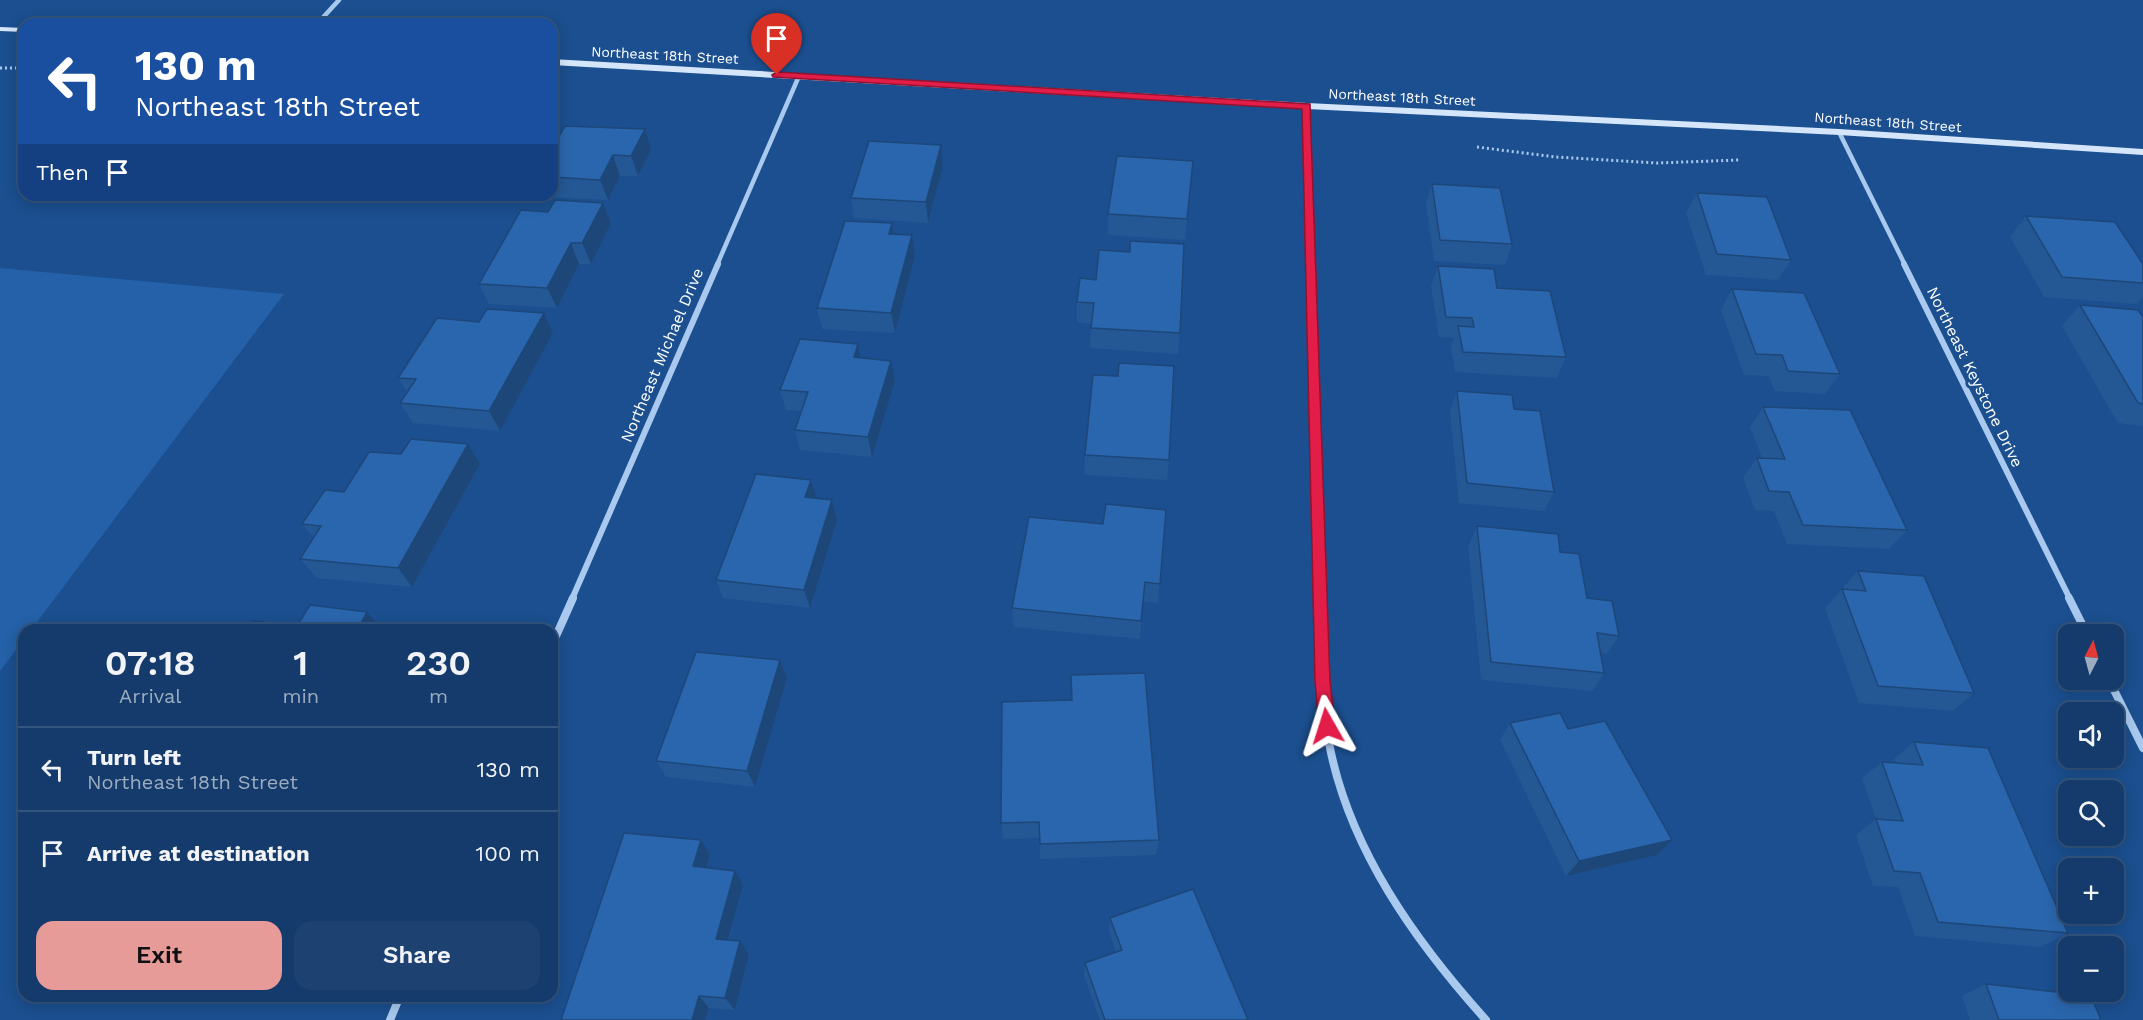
<!DOCTYPE html>
<html lang="en">
<head>
<meta charset="utf-8">
<style>
	body { margin:0; font-family:"Work Sans",sans-serif; background:#1d4271; color:#f1f3f6; height:100vh; display:flex; flex-direction:column; font-size:22px; white-space:nowrap }
	* { box-sizing:border-box; margin:0 }
	p { font-size:20px; color:#9dadc1 }
	.icon { flex:none; width:33px; height:33px; fill:none; stroke:currentColor; stroke-width:2; stroke-linecap:round; stroke-linejoin:round }
	.map { position:relative; flex:1; overflow:hidden }
	.details { position:absolute; left:18px; top:624px; width:540px; height:378px; display:flex; flex-direction:column; background:#143b6b; border-radius:18px; box-shadow:0 3px 15px #0003,0 0 0 2px #33557e }
	.details>* { flex:none }
	.top-card { position:absolute; left:18px; top:18px; width:540px; height:183px; border-radius:18px; box-shadow:0 3px 15px #0003,0 0 0 2px #33557e; background:#1a4fa0; color:#fff; overflow:hidden }
	.needle { width:39px; rotate:6deg }
	.fabs { position:absolute; left:2058px; top:624px; display:grid; gap:12px }
	.fabs a { display:grid; place-items:center; width:66px; height:66px; border-radius:12px; background:#143b6b; box-shadow:0 3px 15px #0003,0 0 0 2px #33557e; font-size:30px }
	.pin { position:absolute; display:grid; place-items:center; width:51px; height:51px; color:#fff; margin:-62px -26px; border-radius:50% 50% 50% 0; rotate:-45deg; box-shadow:0 0 6px #0007 }
	.pin .icon { rotate:45deg }
	.me { position:absolute; width:66px; margin:-33px; rotate:354deg; stroke-linejoin:round; filter:drop-shadow(0 0 4px #0008) }
	.turn { display:flex; align-items:center; gap:21px; height:126px; padding:0 18px; font-size:27px }
	.turn .icon { width:78px; height:78px; stroke-width:2.5 }
	.turn b { display:block; font-size:42px; line-height:51px }
	.then { display:flex; align-items:center; height:57px; padding:0 18px; background:#0003; gap:12px; font-size:22px }
	.eta { display:flex; justify-content:space-evenly; align-items:center; height:102px; text-align:center }
	.eta b { font-size:36px; font-weight:600; line-height:42px }
	.cta { display:flex; gap:12px; margin-top:auto; padding:12px 18px }
	.cta a { flex:1; height:69px; border-radius:18px; background:#e69b98; color:#111; font-size:24px; font-weight:600; line-height:69px; text-align:center }
	.cta a+a { background:#1d4271; color:#f1f3f6 }
	ul { padding:0; list-style:none }
	li { display:flex; align-items:center; gap:18px; height:84px; padding:0 18px; border-top:2px solid #33557e }
	li div { flex:1 }
	li b { display:block; font-size:22px }
	li em { font-style:normal }
	.map>svg:first-child { display:block }
</style>
</head>
<body>
<div class="map">
<svg width="2143" height="1020" viewBox="0 0 2143 1020">
	<rect width="100%" height="100%" fill="#1b4f8f"/>
	<path fill="#2461a8" d="M0,268L284,294L31,630H24V639L0,671Z"/>
	<g fill="none" stroke-linecap="round" stroke-linejoin="round">
		<g stroke="#a9c9ee" stroke-width="3" stroke-dasharray="2 3" stroke-linecap="butt">
			<path d="M0,68H24"/>
			<path d="M1477,147L1556,157L1657,163L1739,160"/>
		</g>
		<g stroke="#a9c9ee" stroke-width="4.5">
			<path d="M317,24L339,0"/>
			<path d="M1307,106L1311,265"/>
			<path d="M1839,132L1905,265"/>
			<path d="M717,265L799,76"/>
		</g>
		<g stroke="#a9c9ee" stroke-width="6">
			<path d="M1311,264L1320,599"/>
			<path d="M1904,264L2070,599"/>
			<path d="M572,599L718,264"/>
		</g>
		<g stroke="#a9c9ee" stroke-width="8">
			<path d="M1320,598C1321,646 1320,695 1329,743C1349,849 1415,941 1486,1020"/>
			<path d="M2069,598L2087,634"/>
			<path d="M552,645L573,598"/>
			<path d="M2109,680L2143,748"/>
			<path d="M390,1020L400,996"/>
		</g>
		<g fill="#d6e6fa" fill-rule="evenodd">
			<path d="M0,27L24,28V32L0,31Z"/>
			<path d="M552,59L1307,103L1839,129L2143,149V155L1839,135L1307,109L552,65Z"/>
		</g>
	</g>
	<g fill="#245895">
		<path d="M941,145L943,166L928,223L854,218L851,198Z"/>
		<path d="M552,148L651,150L638,176H620L608,200L544,197L543,195H552Z"/>
		<path d="M1193,161L1185,240L1108,235V214Z"/>
		<path d="M1432,184L1512,244L1505,265L1434,261L1426,204Z"/>
		<path d="M1697,193L1791,260L1778,280L1706,275L1686,213Z"/>
		<path d="M603,203L611,223L591,264H579L557,308L489,304L479,284L548,212Z"/>
		<path d="M2026,216L2143,264V297L2137,304L2044,297L2010,237Z"/>
		<path d="M893,234L915,256L895,333L822,329L817,308Z"/>
		<path d="M1130,252L1180,333L1178,354L1090,348L1091,324L1077,322V302L1096,280Z"/>
		<path d="M1438,266L1497,288L1566,357L1557,378L1455,372L1451,347L1454,338L1439,337L1431,286Z"/>
		<path d="M1732,289L1840,374L1825,394L1775,391L1768,376L1744,375L1721,310Z"/>
		<path d="M2080,305L2143,317V426L2118,423L2062,326Z"/>
		<path d="M544,313L553,333L500,431L413,423L400,403L407,392L398,378L479,322Z"/>
		<path d="M858,344L861,358L895,381L872,457L800,450L795,430L801,411L786,410L780,390Z"/>
		<path d="M1457,391L1514,409L1554,492L1544,511L1459,503L1450,411Z"/>
		<path d="M1763,407L1907,530L1889,549L1787,544L1774,511L1755,510L1743,478L1757,458H1762L1750,427Z"/>
		<path d="M1085,455L1169,460L1167,480L1084,475Z"/>
		<path d="M480,464L412,587L317,578L300,559L314,538L302,524L344,492Z"/>
		<path d="M811,480L816,498L832,500L837,520L810,608L723,598L716,580Z"/>
		<path d="M1166,510L1158,603L1143,601L1140,639L1014,627L1012,608L1103,524Z"/>
		<path d="M1477,526L1560,552L1587,598L1619,636L1607,654L1600,653L1604,673L1592,691L1481,680L1468,546Z"/>
		<path d="M1858,571L1974,693L1953,711L1859,703L1825,608Z"/>
		<path d="M780,660L787,678L755,787L666,777L656,761Z"/>
		<path d="M1071,675L1159,840L1156,855L1040,859V838L1003,839L1001,823L1071,700Z"/>
		<path d="M1510,723L1568,729L1672,840L1657,855L1566,876L1500,740Z"/>
		<path d="M1914,742L2068,933L2041,947L1915,936L1898,887L1873,886L1856,835L1876,819L1862,778L1882,762L1896,763L1894,759Z"/>
		<path d="M710,855L707,868L743,885L729,940L740,941L749,954L735,1010L709,1008L705,1020H561Z"/>
		<path d="M1110,918L1248,1020H1100L1084,976L1085,963L1116,952L1109,931Z"/>
		<path d="M1986,984L2101,1020H1970L1962,996Z"/>
	</g>
	<g fill="#1d4779">
		<path d="M645,129L651,150L638,176L631,156Z"/>
		<path d="M941,145L943,166L928,223L926,202Z"/>
		<path d="M613,155L620,176L608,200L600,180Z"/>
		<path d="M603,203L611,223L591,264L582,243Z"/>
		<path d="M892,223L895,244L889,234Z"/>
		<path d="M912,235L915,256L895,333L891,313Z"/>
		<path d="M571,243L579,264L557,308L547,288Z"/>
		<path d="M544,313L553,333L500,431L489,411Z"/>
		<path d="M858,344L862,365L854,357Z"/>
		<path d="M891,361L895,381L872,457L868,437Z"/>
		<path d="M468,444L480,464L412,587L398,568Z"/>
		<path d="M811,480L817,500L805,497Z"/>
		<path d="M832,500L837,520L810,608L804,590Z"/>
		<path d="M367,612L383,630H357Z"/>
		<path d="M780,660L787,678L755,787L747,771Z"/>
		<path d="M701,840L710,855L703,881L693,866Z"/>
		<path d="M1672,840L1657,855L1566,876L1579,861Z"/>
		<path d="M735,871L743,885L725,952L716,939Z"/>
		<path d="M740,941L749,954L735,1010L725,998Z"/>
		<path d="M699,996L709,1008L705,1020H692Z"/>
	</g>
	<g fill="#2a66ad" stroke="#1d4779" stroke-width="1.5">
		<path d="M565,126L645,129L631,156L613,155L600,180L552,177V148Z"/>
		<path d="M869,141L941,145L926,202L851,198Z"/>
		<path d="M1117,156L1193,161L1187,219L1108,214Z"/>
		<path d="M1432,184L1500,188L1512,244L1440,240Z"/>
		<path d="M1697,193L1767,197L1791,260L1717,254Z"/>
		<path d="M555,200L603,203L582,243H571L547,288L479,284L521,210L548,212Z"/>
		<path d="M2026,216L2115,222L2143,264V283L2062,277Z"/>
		<path d="M845,221L892,223L889,234L912,235L891,313L817,308Z"/>
		<path d="M1130,241L1184,244L1180,333L1091,328L1094,303L1077,302L1080,278L1096,280L1099,250L1130,252Z"/>
		<path d="M1438,266L1494,269L1497,288L1550,291L1566,357L1463,352L1458,326L1474,327L1472,318L1446,317Z"/>
		<path d="M1732,289L1804,293L1840,374L1788,371L1782,355L1756,354Z"/>
		<path d="M2080,305L2138,310L2143,317V404L2138,403Z"/>
		<path d="M487,309L544,313L489,411L400,403L416,379L398,378L437,318L479,322Z"/>
		<path d="M800,339L858,344L854,357L891,361L868,437L795,430L808,392L780,390Z"/>
		<path d="M1119,363L1174,366L1169,460L1085,455L1093,375L1118,376Z"/>
		<path d="M1457,391L1512,395L1514,409L1540,411L1554,492L1467,483Z"/>
		<path d="M1763,407L1850,410L1907,530L1803,525L1789,492L1769,491L1757,458L1785,459Z"/>
		<path d="M411,439L468,444L398,568L300,559L321,526L302,524L325,490L344,492L369,452L401,454Z"/>
		<path d="M756,474L811,480L805,497L832,500L804,590L716,580Z"/>
		<path d="M1106,504L1166,510L1160,584L1145,582L1141,621L1012,608L1029,517L1103,524Z"/>
		<path d="M1477,526L1558,534L1560,552L1579,554L1587,598L1612,601L1619,636L1597,633L1604,673L1491,662Z"/>
		<path d="M1858,571L1924,576L1974,693L1878,686L1842,589L1866,591Z"/>
		<path d="M310,605L367,612L357,630H247L253,621L297,626Z"/>
		<path d="M696,652L780,660L747,771L656,761Z"/>
		<path d="M1145,673L1159,840L1040,844L1039,822L1001,823L1002,702L1072,700L1071,675Z"/>
		<path d="M1560,713L1568,729L1605,721L1672,840L1579,861L1510,723Z"/>
		<path d="M1914,742L1988,748L2068,933L1938,922L1920,873L1894,871L1876,819L1903,821L1882,762L1923,765Z"/>
		<path d="M624,833L701,840L693,866L735,871L716,939L740,941L725,998L699,996L692,1020H561Z"/>
		<path d="M1193,889L1248,1020H1105L1085,963L1122,950L1110,918Z"/>
		<path d="M1986,984L2091,996L2101,1020H1999Z"/>
	</g>
	<path fill="#e11d48" stroke="#92132f" stroke-width="1.5" d="M777,72L1310,104L1330,681L1335,726L1333,731L1327,733L1322,731L1319,726L1315,681L1302,109L773,77L772,75Z"/>
	<g text-anchor="middle" dominant-baseline="central" stroke-width="6" stroke-linejoin="round" paint-order="stroke">
		<g font-size="14" fill="#fff" stroke="#1b4f8f">
			<text transform="translate(665 55) rotate(3)">Northeast 18th Street</text>
			<text transform="translate(1402 97) rotate(3)">Northeast 18th Street</text>
			<text transform="translate(1888 122) rotate(4)">Northeast 18th Street</text>
		</g>
		<g font-size="16" fill="#fff" stroke="#1b4f8f">
			<text transform="translate(662 355) rotate(-67)">Northeast Michael Drive</text>
			<text transform="translate(1975 377) rotate(64)">Northeast Keystone Drive</text>
		</g>
	</g>
</svg>
<div class="fabs">
<a><svg class="needle" viewBox="-14 -14 28 28"><path d="M0-13l5 13h-10z" fill="#e53935"/><path d="M0 13l5-13h-10z" fill="#9dadc1"/></svg></a>
<a><svg class="icon" aria-label="sound" viewBox="0 0 24 24"><path d="M4 9h4l5-4v14l-5-4H4zM17 9q2 3 0 6"/></svg></a>
<a><svg class="icon" aria-label="search" viewBox="0 0 24 24"><circle cx="10" cy="10" r="6"/><path d="M15 15l6 6"/></svg></a>
<a>+</a>
<a>−</a>
</div>
<div class="pin" style="left:777px;top:75px;background:#d93025"><svg class="icon" aria-label="arrive" viewBox="0 0 24 24"><path d="M6 21V4h12l-3 4 3 4H6"/></svg></div>
<svg class="me" style="left:1327px;top:726px" viewBox="-20 -20 40 40"><path d="M0-17L14 15 0 8-14 15z" fill="#e11d48" stroke="#fff" stroke-width="4"/></svg>
<div class="top-card">
<div class="turn"><svg class="icon" aria-label="left" viewBox="0 0 24 24"><path d="M17 20v-9H6M10 6l-5 5 5 5"/></svg><div><b>130 m</b>Northeast 18th Street</div></div>
<div class="then">Then<svg class="icon" aria-label="arrive" viewBox="0 0 24 24"><path d="M6 21V4h12l-3 4 3 4H6"/></svg></div>
</div>
<section class="details">
<div class="eta">
<div><b>07:18</b><p>Arrival</p></div>
<div><b>1</b><p>min</p></div>
<div><b>230</b><p>m</p></div>
</div>
<ul>
<li><svg class="icon" aria-label="left" viewBox="0 0 24 24"><path d="M17 20v-9H6M10 6l-5 5 5 5"/></svg><div><b>Turn left</b><p>Northeast 18th Street</p></div><em>130 m</em></li>
<li><svg class="icon" aria-label="arrive" viewBox="0 0 24 24"><path d="M6 21V4h12l-3 4 3 4H6"/></svg><div><b>Arrive at destination</b></div><em>100 m</em></li>
</ul>
<div class="cta"><a>Exit</a><a>Share</a></div>
</section>
</div>
</body>
</html>
